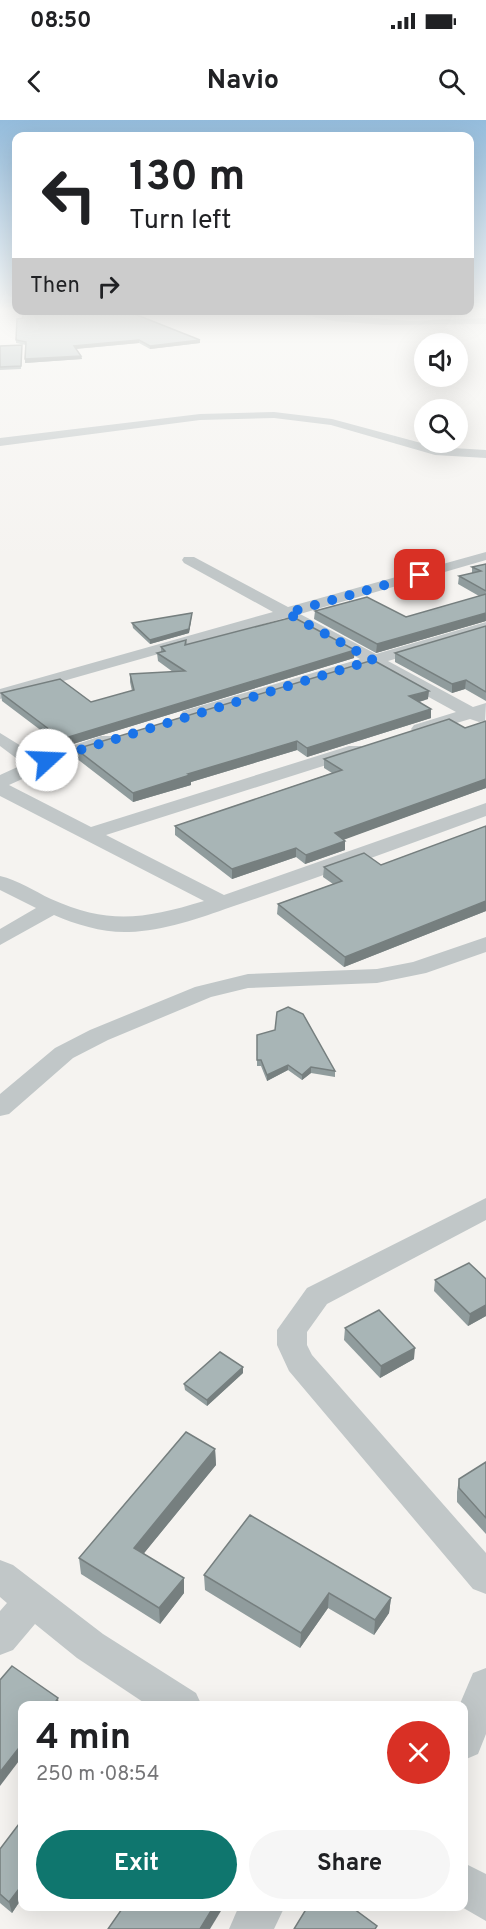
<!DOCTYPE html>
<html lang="en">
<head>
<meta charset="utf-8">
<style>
	body { margin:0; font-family:Overpass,sans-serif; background:#f6f6f6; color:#202124; height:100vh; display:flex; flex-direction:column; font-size:22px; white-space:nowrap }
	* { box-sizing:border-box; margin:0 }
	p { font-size:20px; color:#757577 }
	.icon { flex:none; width:33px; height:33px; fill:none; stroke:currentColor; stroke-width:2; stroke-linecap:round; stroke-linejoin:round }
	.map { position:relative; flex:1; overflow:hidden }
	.drawer { position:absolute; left:18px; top:1581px; width:450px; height:210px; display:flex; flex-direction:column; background:#fff; border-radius:12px; box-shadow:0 6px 24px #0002 }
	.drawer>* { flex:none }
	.top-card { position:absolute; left:12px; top:12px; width:462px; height:183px; border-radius:12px; box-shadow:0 6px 24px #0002; background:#fff; color:#202124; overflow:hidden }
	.buttons { position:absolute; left:414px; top:213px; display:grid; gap:12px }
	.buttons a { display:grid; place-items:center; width:54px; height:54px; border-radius:50%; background:#fff; box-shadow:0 6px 24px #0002; font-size:30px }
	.pin { position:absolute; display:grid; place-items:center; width:51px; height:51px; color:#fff; margin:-26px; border-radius:12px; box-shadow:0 3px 9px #0006 }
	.me { position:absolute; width:66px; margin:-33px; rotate:70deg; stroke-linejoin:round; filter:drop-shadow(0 0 4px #0008) }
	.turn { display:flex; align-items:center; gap:21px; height:126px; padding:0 18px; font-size:27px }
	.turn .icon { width:78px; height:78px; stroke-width:2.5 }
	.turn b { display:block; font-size:42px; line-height:51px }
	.then { display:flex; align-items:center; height:57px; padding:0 18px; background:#0003; gap:12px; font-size:22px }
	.round { display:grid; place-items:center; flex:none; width:63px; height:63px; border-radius:32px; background:#f6f6f6 }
	.head { display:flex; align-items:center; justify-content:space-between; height:102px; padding:0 18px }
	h1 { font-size:36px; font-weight:700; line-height:45px }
	.cta { display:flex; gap:12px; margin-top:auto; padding:12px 18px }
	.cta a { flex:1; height:69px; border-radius:36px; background:#0f766e; color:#fff; font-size:24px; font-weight:700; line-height:69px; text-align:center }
	.cta a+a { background:#f6f6f6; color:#202124 }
	.status { display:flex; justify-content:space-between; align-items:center; height:42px; padding:0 30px; background:#fff; direction:ltr }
	.status svg { height:16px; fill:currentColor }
	header { display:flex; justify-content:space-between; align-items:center; height:78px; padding:0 18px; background:#fff; font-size:27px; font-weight:700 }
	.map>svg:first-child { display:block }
</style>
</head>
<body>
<div class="status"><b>08:50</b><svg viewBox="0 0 49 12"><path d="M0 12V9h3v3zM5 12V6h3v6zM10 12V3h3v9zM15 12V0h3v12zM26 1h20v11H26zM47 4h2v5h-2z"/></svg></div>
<header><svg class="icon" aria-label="back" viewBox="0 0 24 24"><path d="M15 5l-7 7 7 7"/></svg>Navio<svg class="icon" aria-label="search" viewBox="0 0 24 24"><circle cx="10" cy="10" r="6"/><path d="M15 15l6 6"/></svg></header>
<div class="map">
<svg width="486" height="1809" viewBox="0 0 486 1809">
	<rect width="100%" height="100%" fill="#f5f3f0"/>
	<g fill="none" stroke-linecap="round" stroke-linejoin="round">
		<g fill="#c1c7c8" fill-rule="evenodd">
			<path d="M279,190L410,201L486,198V204L384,205L334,201Z"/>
			<path d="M274,292L332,299L436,327L486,330V338L435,335L331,305L274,298L200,300L0,326V318L200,294Z"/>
			<path d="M486,432V440L300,494L376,534L486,502V512L388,541L473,587L486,583L485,601L479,602L470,599L420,614L414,613L411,609L414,605L456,592L372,546L195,599H183L180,595L183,591L360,539L285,498L0,579V569L273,492L184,443L182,440L184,437H194L288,487Z"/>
			<path d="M0,613L39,637L101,616H113L116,620L113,624L66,639L9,665L91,707L349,626H361L364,630L361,634L106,715L224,775L486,683V696C401,727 317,758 231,787C200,798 163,811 129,812C104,813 77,805 54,795L0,825V809L36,788L0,770V756C18,760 34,771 51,779C109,805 144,799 204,781L0,676V655L24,644L0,626Z"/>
			<path d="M486,817V832L426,853L377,863L248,868L211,877L108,920L73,938L9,994L0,996V974L55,928L90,910L195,867L248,854L377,849L413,842Z"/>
			<path d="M486,1078V1100L327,1184L307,1212V1225L312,1235L486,1433V1474L473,1469L289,1251L277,1225V1210L307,1168Z"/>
			<path d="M0,1440L13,1445L103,1514L196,1573L202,1586H149L77,1538L35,1504L13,1530L0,1535V1491L7,1483L0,1477Z"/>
			<path d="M486,1548V1614L478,1634L464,1640V1586H459L473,1553Z"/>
			<path d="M464,1743L486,1754V1801L460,1786H464Z"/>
			<path d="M239,1786H285L274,1809H229Z"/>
		</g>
	</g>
	<g fill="#909c9d">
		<path d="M57,190L200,223L150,229L139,223L76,229L81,236L82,239L25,243L26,225L16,223V220Z"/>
		<path d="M22,225L21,249L0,250V226Z"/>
		<path d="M486,444V501L376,533L314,499L315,491L406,497L479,476L458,464L459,456L472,453V447Z"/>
		<path d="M192,493L189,513L150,524L133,508L132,503Z"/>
		<path d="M486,506V581L465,569L452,573L395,542V533Z"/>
		<path d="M186,520L187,525L354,538L63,627L2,581L1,573L91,582L132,571L130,562V554L173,552L158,541L157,533L161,532V527Z"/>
		<path d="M428,579L419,582L431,598L307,637L297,630L191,662V665L133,682L76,638V629Z"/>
		<path d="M486,601V668L344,719L345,721V730L305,744L296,737L232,759L175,715V706L332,653L324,648V639L465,608Z"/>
		<path d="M486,706V791L344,847L277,794L278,784L333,764L323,757L324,747L381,745Z"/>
		<path d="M257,915L335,951V957L311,953L302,960L288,950L267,961L261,946H257Z"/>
		<path d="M486,1159V1196L468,1206L434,1171L435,1160Z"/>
		<path d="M345,1208L414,1239L380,1258L344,1220Z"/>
		<path d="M243,1253L207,1286L185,1270L184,1264Z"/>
		<path d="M215,1329L216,1345L144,1433L184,1473L160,1504L81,1454L79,1438Z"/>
		<path d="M486,1342V1414L457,1382V1372L459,1359Z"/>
		<path d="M204,1455L391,1478L389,1493L374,1515L328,1488L300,1528L205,1470Z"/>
		<path d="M22,1700V1778L12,1793L0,1783V1729Z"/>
	</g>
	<g fill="#767f7f">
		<path d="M139,220V223L74,229V226Z"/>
		<path d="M200,220V223L150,229V226Z"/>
		<path d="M81,236L82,239L25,243V239Z"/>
		<path d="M192,493L189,513L150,524V520Z"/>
		<path d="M486,493V501L376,533L377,524Z"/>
		<path d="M355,530L354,538L63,627L62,619Z"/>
		<path d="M466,560L465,569L452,573V564Z"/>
		<path d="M429,571L428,579L409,585V576Z"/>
		<path d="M431,589V598L307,637V628Z"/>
		<path d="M297,621V630L191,662V665L133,682V673L188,654Z"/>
		<path d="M486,659V668L335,723V713Z"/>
		<path d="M345,721V730L305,744L306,735Z"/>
		<path d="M296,728V737L232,759V749Z"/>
		<path d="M486,781V791L344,847L345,837Z"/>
		<path d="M288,945V950L267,961V955Z"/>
		<path d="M311,947V953L302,960V955Z"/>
		<path d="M486,1185V1196L468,1206L470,1194Z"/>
		<path d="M415,1228L414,1239L380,1258L381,1246Z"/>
		<path d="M243,1247V1253L207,1286V1280Z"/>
		<path d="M215,1329L216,1345L136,1443L134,1428Z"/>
		<path d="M184,1458V1473L160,1504L159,1488Z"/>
		<path d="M329,1473L328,1488L300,1528L301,1513Z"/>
		<path d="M391,1478L389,1493L374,1515L375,1500Z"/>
		<path d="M58,1578L59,1586H53Z"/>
		<path d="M22,1624V1637L0,1666V1652Z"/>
		<path d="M22,1765V1778L12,1793L9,1782Z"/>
		<path d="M214,1786H224L210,1809H200Z"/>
	</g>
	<g fill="#a8b5b6" stroke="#767f7f" stroke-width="1.5">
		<path d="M57,190H100L109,193L127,191L200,220L150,226L139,220L74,226L81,236L25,239L26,222L16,220L17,199L23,198V192Z"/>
		<path d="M22,225L21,246L0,247V226Z"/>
		<path d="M486,444V471L459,456L481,451L472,447Z"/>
		<path d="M486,474V493L377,524L315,491L367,477L406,497Z"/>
		<path d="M192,493L189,509L150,520L132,503Z"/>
		<path d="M293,497L355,530L62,619L1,573L60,559L91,582L134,570L130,554L185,551L157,533L165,531L161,527L186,520L185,525Z"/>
		<path d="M486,506V572L466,560L452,564L395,533Z"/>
		<path d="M373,540L429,571L409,576L431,589L307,628L297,621L188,654L190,655L133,673L76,629Z"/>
		<path d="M449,599L465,608L486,601V659L335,713L345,721L306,735L296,728L232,749L175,706L342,650L324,639Z"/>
		<path d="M486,706V781L345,837L278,784L342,761L324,747L364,733L381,745Z"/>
		<path d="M288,887L303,894L335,951L311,947L302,955L288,945L267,955L261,940H257V915L275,910L277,892Z"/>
		<path d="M469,1143L486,1159V1185L470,1194L435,1160Z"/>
		<path d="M379,1190L415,1228L381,1246L345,1208Z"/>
		<path d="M220,1232L243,1247L207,1280L184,1264Z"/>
		<path d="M186,1312L215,1329L134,1428L184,1458L159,1488L79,1438Z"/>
		<path d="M486,1342V1398L459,1368V1359Z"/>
		<path d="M250,1395L391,1478L375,1500L329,1473L301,1513L204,1455Z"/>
		<path d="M12,1546L58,1578L53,1586H22V1624L0,1652V1560Z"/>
		<path d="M22,1700V1765L9,1782L0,1774V1729Z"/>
		<path d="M124,1786H214L200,1809H108Z"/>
		<path d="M308,1786H350L377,1806L375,1809H294Z"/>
	</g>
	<linearGradient id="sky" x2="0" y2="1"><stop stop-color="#94bcdc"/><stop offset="0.43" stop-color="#fafaf8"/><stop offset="1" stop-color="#fafaf8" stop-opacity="0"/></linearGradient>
	<rect width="486" height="443" fill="url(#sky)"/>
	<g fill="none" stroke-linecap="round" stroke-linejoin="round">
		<path stroke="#1a73e8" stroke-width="10" stroke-dasharray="0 18" d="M47,640L373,540L287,493L420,455"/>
	</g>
</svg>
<div class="buttons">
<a><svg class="icon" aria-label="sound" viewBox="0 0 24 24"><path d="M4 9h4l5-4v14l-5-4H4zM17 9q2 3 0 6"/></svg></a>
<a><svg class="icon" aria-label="search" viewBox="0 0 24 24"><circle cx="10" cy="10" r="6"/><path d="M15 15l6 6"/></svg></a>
</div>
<div class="pin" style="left:420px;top:455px;background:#d93025"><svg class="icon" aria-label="arrive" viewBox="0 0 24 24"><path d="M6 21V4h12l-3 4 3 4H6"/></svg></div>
<svg class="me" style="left:47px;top:640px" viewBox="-20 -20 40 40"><circle r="19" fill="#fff"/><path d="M0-13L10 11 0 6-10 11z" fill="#1a73e8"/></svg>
<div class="top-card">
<div class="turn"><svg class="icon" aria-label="left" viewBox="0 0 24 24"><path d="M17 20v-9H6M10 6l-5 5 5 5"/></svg><div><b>130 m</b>Turn left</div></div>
<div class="then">Then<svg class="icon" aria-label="right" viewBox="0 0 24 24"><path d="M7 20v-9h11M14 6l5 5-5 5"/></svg></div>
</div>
<section class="drawer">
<div class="head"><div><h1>4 min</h1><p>250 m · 08:54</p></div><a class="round" style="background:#d93025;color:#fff"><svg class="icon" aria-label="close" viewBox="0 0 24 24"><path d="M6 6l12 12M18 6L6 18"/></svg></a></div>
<div class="cta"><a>Exit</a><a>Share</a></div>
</section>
</div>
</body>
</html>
